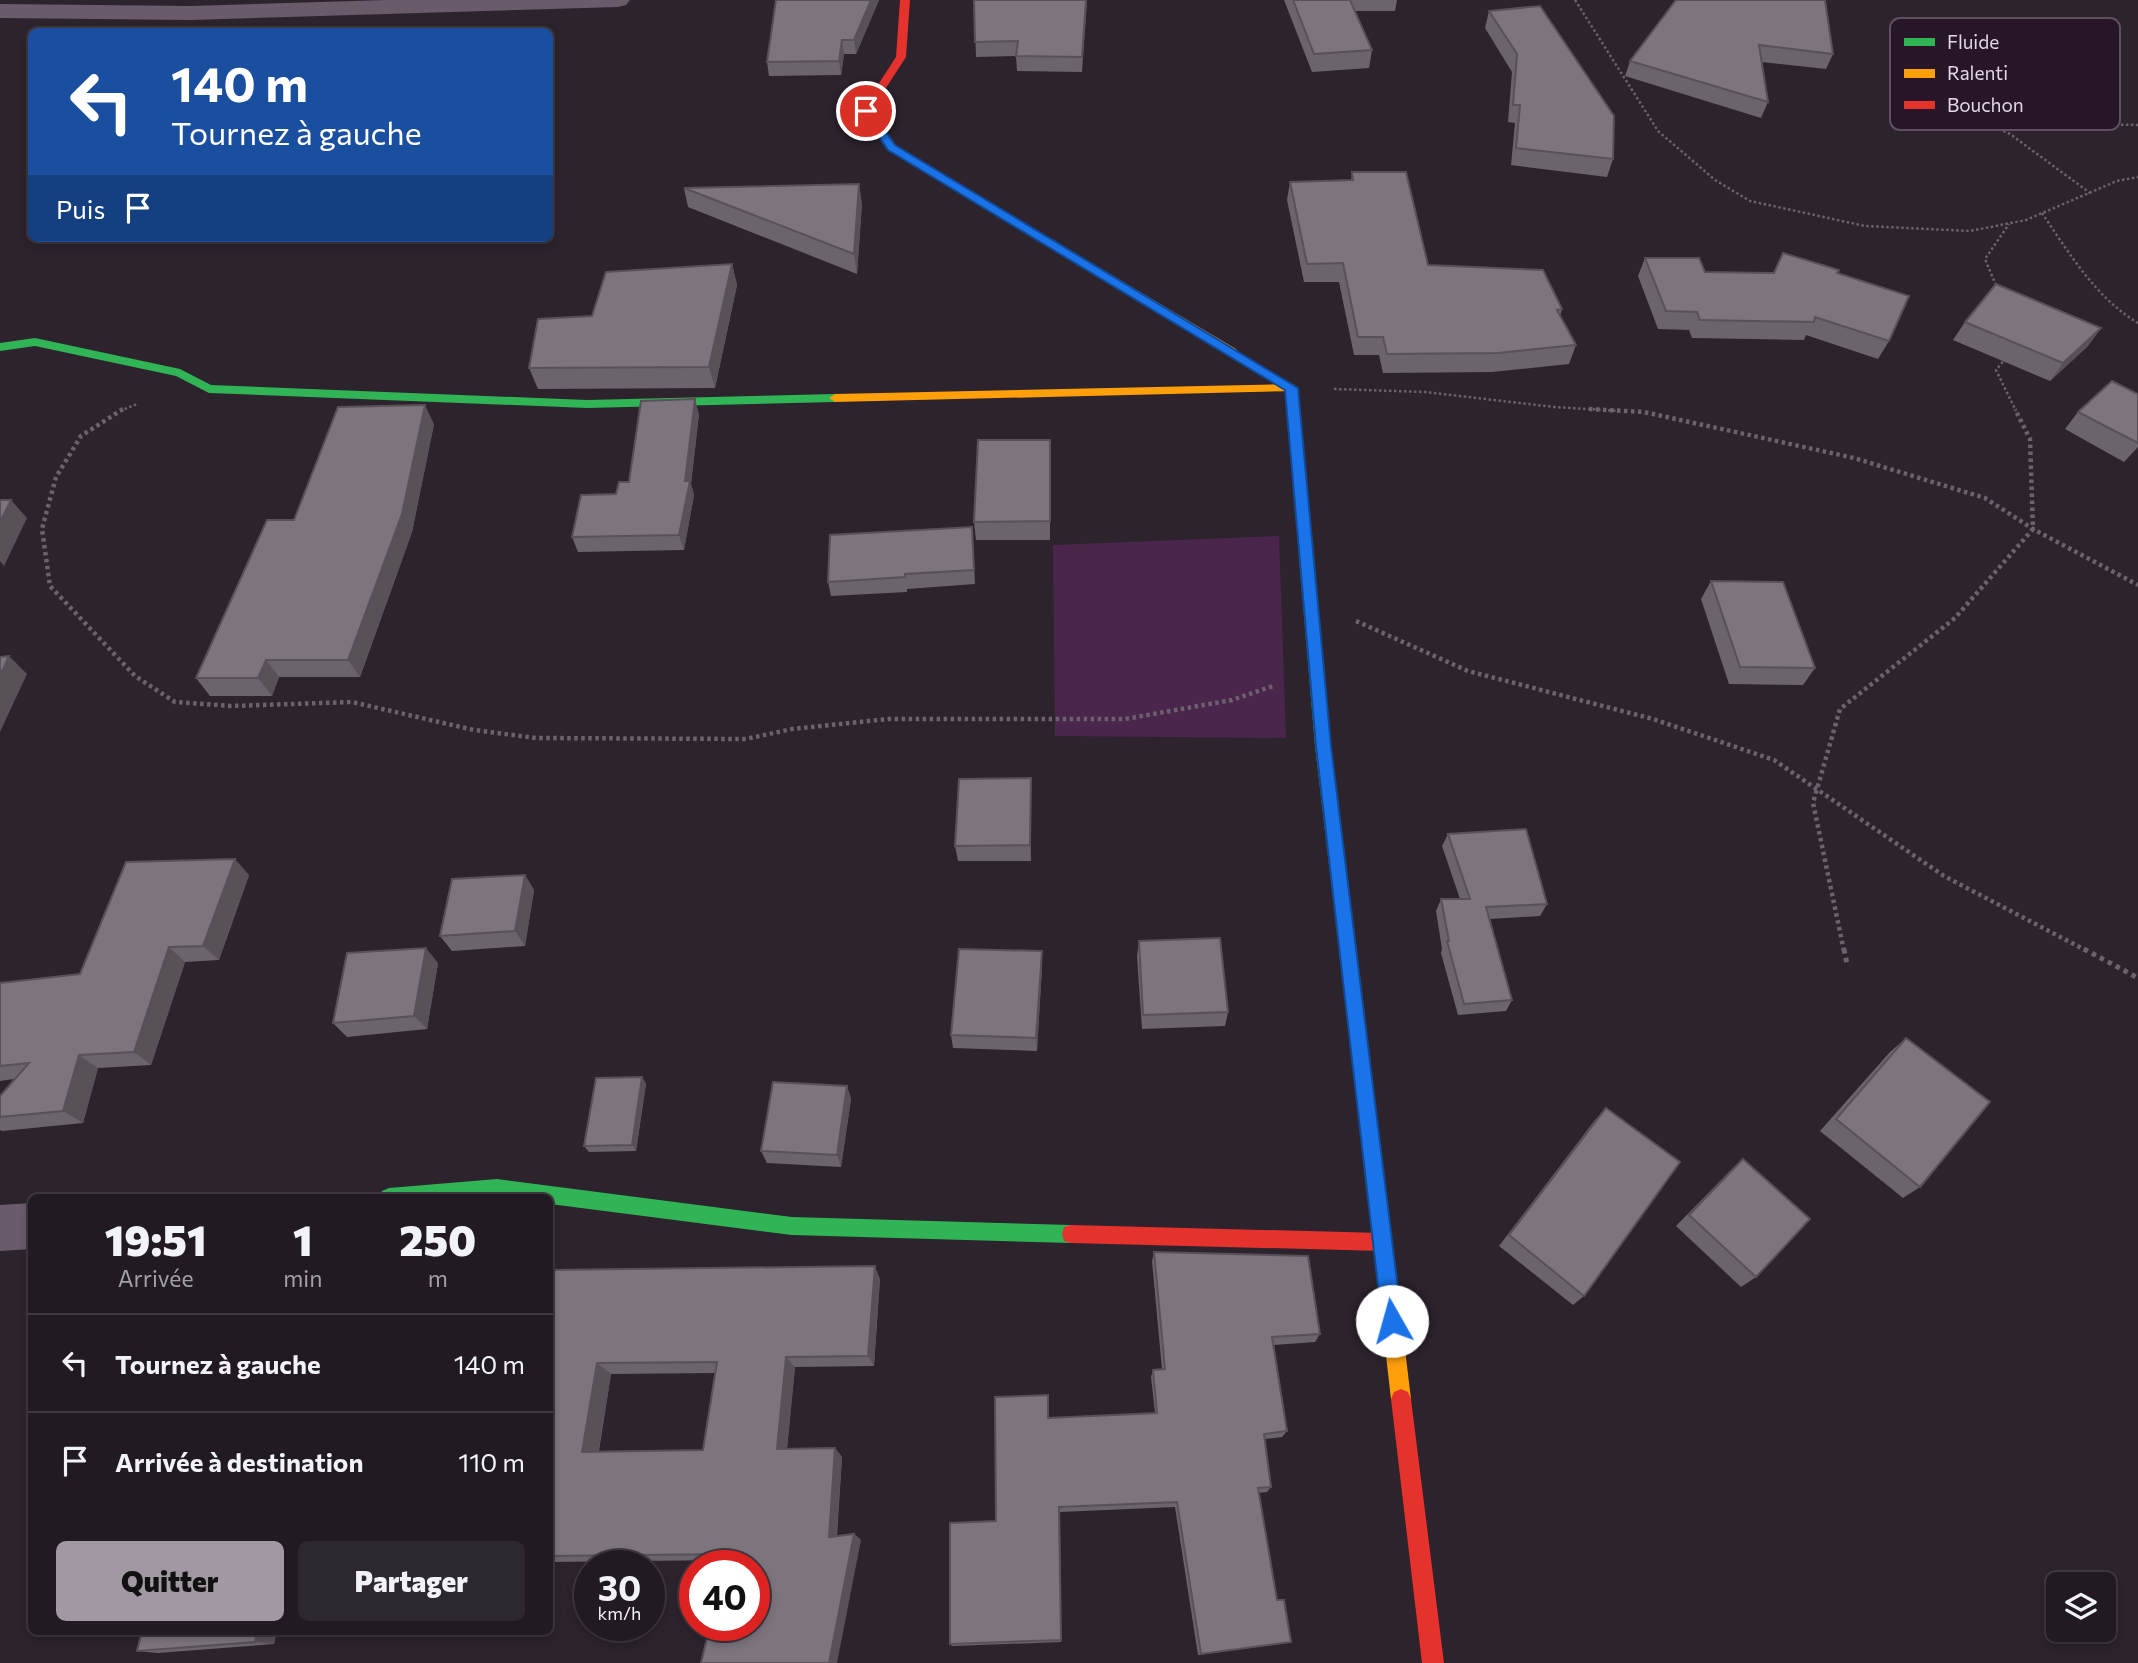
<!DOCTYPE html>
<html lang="fr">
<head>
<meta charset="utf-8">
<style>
	body { margin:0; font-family:Commissioner,sans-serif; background:#2d272f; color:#f1f3f6; height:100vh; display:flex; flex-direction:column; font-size:26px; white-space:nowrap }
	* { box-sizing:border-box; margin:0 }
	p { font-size:23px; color:#a2a1a5 }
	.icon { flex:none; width:38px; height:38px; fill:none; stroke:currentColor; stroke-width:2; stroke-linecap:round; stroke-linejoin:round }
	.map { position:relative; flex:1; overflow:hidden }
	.sheet { position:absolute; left:28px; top:1194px; width:525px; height:441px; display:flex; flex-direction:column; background:#211a22; border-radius:10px; box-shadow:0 4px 10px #0003,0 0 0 2px #3e3840 }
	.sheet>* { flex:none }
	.banner { position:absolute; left:28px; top:28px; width:525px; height:214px; border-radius:10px; box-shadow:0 4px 10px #0003,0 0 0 2px #3e3840; background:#1a4fa0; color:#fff; overflow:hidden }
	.tools { position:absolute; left:2046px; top:1572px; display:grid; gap:14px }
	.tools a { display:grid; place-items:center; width:70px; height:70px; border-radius:10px; background:#211a22; box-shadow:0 4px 10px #0003,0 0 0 2px #3e3840; font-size:35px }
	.speed { position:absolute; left:574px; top:1550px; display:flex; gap:14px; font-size:35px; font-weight:700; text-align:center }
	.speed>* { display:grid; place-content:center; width:91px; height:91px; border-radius:50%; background:#211a22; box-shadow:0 4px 10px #0003,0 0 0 2px #3e3840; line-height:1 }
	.speed small { font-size:18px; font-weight:400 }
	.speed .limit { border:10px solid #d22; background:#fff; color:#111 }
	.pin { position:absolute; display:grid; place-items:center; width:60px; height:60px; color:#fff; margin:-30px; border:4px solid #fff; border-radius:50%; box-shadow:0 2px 7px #0007 }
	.me { position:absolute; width:77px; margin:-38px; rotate:353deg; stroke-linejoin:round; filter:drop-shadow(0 0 5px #0008) }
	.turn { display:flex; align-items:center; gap:24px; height:147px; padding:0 28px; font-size:32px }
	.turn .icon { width:91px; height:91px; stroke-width:2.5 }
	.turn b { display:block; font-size:49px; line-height:60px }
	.then { display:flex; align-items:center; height:66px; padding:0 28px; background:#0003; gap:14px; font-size:26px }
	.eta { display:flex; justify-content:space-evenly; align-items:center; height:119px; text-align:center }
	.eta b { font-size:42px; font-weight:800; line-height:49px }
	.button { display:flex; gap:14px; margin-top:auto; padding:14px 28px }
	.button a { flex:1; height:80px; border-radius:10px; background:#a298a3; color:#111; font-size:28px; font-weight:800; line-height:80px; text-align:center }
	.button a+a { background:#2d272f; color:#f1f3f6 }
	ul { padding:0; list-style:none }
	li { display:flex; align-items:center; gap:21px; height:98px; padding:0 28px; border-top:2px solid #3e3840 }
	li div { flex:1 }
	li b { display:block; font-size:26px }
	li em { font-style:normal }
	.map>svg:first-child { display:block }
</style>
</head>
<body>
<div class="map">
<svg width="2138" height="1663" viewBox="0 0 2138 1663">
	<rect width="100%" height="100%" fill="#2c232d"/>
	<path fill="#4a254c" d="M1279,536L1286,738L1055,736L1053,545Z"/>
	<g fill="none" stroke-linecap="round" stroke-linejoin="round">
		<g stroke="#6c616c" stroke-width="2.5" stroke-dasharray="2.5 2.5" stroke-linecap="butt">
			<path d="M1575,0L1658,131L1715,180L1750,201L1865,226L1970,231L2026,220L2117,181L2138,177"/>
			<path d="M1900,84L2092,124L2138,125"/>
			<path d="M1935,91L1952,107L2010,134L2090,193"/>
			<path d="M2042,213C2069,253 2096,298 2138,323"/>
			<path d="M1998,290L1985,259L2009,224"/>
			<path d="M2006,358L1996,370L2016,411"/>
			<path d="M1334,389L1425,392L1554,407L1620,411"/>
			<path d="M120,411L137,404"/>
		</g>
		<g stroke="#6c616c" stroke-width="4.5" stroke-dasharray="3.5 3.5" stroke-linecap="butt">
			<path d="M123,409L81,436L56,477L42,529L50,586L135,676L175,702L231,706L352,702L474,730L536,738L746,739L792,729L888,719H1125L1232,700L1273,686"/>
			<path d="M1589,409L1644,412L1854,458L1985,498L2033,529L2138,585"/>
			<path d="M1356,621L1468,671L1653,719L1774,760L1944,876L2087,951"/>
			<path d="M1844,951L1813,803L1840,709L1955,618L2033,529L2030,439L2015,409"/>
		</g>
		<g stroke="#6c616c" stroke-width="5" stroke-dasharray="4.5 4.5" stroke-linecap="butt">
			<path d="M1844,949L1847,964"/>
			<path d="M2084,949L2138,978"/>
		</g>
		<g fill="#695b6a" fill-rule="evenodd">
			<path d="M386,0H630L626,5L618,7L191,20L0,18V4L191,6Z"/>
			<path d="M32,1203V1249L0,1251V1205Z"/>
		</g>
		<g fill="#30b455" fill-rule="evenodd">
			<path d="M35,338L180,369L211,385L587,400L835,394L841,398L835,402L587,408L209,393L176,376L35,346L0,351V343Z"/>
			<path d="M1232,348L1297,388L1331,746L1368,1042L1365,1048L1359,1050L1353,1048L1350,1042L1315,746L1285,390L1228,355V349Z"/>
			<path d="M497,1179L792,1217L1071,1225L1078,1227L1080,1234L1078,1241L1071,1243L792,1235L550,1204V1197H380L382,1191L389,1188Z"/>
		</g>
		<g fill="#ff9f0a" fill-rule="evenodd">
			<path d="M940,173L1236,349L1238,352L1232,356L1228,355L936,178V174Z"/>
			<path d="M1291,384L1295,385V391L835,402L829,398L835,394Z"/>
			<path d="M1359,1034L1365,1036L1368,1042L1411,1399L1408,1406L1401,1409L1394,1406L1391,1399L1350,1042L1353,1036Z"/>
		</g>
		<g fill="#e5322d" fill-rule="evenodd">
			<path d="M900,0H910L906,57L871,111L896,145L944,174V178L940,179L888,149L861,111L896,57Z"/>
			<path d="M1071,1225L1382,1233L1389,1235L1391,1242L1389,1249L1382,1251L1071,1243L1064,1241L1062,1234L1064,1227Z"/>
			<path d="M1401,1389L1408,1392L1411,1399L1444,1663H1422L1391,1399L1394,1392Z"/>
		</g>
	</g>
	<g fill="#6c646c" fill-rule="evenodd">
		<path d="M776,0H879L856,54H844L841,75L769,76L767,62Z"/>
		<path d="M974,0H1087L1082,72L1017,71L1016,56L976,57Z"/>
		<path d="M1284,0H1397L1395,11H1355L1372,50L1369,68L1312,72Z"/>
		<path d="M1676,0L1833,54L1826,69L1762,62L1768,102L1761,118L1625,76L1630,61Z"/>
		<path d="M1489,11L1613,159L1607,177L1511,165L1515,123L1508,122L1512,72L1485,28Z"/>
		<path d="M1352,172L1428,265L1562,309L1560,316L1576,345L1569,364L1492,372L1383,373L1379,355H1354L1339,282H1304L1287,200L1290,182L1351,180Z"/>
		<path d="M684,188L862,203L857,274L688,207Z"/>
		<path d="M1645,258L1705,272L1837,273L1889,341L1878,359L1806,335L1804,340L1692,338L1689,330L1658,329L1638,276Z"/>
		<path d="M732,264L737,285L715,388L538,389L529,368L592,316Z"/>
		<path d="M1965,322L2101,328L2088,346L2050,381L1953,340Z"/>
		<path d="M2138,394V447L2124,462L2065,429L2078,412Z"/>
		<path d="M699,414L691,484L694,495L684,550L578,552L572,537Z"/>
		<path d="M434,424L412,532L360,677H279L272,696H210L196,678Z"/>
		<path d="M1050,440V540H976L974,522Z"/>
		<path d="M972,527L975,584L907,589V592L831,596L828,582Z"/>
		<path d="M1711,581L1815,668L1803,685L1729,684L1701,599Z"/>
		<path d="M1031,794V861H958L955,846Z"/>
		<path d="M1448,834L1547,904L1540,916L1490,919L1512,1000L1506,1011L1458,1015L1441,953L1442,949L1436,911L1441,899H1460L1442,846Z"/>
		<path d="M249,875L219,960L185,962L151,1065L98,1068L83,1123L2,1131L0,1130V1117L14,1079L0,1081V983L80,974Z"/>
		<path d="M525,875L534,890L525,946L452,951L440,936Z"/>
		<path d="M1139,941L1228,1012L1225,1026L1142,1029L1137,956Z"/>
		<path d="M1042,951V966L1037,1051L953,1048L951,1035Z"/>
		<path d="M438,963L427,1029L347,1037L333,1023Z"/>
		<path d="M1906,1038L1920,1187L1903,1198L1820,1131L1890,1052Z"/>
		<path d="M642,1077L646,1084L636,1151L589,1152L584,1146Z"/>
		<path d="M847,1086L851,1099L841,1167L767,1163L761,1151Z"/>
		<path d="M1606,1108L1584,1296L1573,1305L1499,1246L1595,1120Z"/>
		<path d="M1743,1159L1756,1277L1741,1287L1676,1226L1730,1171Z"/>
		<path d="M1154,1252L1320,1334L1315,1342L1274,1345L1287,1431L1282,1437L1265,1439L1271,1487L1267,1492L1258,1493L1277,1600L1291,1642L1286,1643L1198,1655L1175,1507L1060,1512L1061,1642L952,1646L950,1644L996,1521L1048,1418L1155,1413L1151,1377L1153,1370L1162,1369L1152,1261Z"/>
		<path d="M550,1270L880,1279L874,1366L795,1367L787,1449L835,1448L842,1457L837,1536L854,1534L861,1540L726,1560L550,1562ZM715,1373L703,1450L599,1451L611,1374Z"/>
		<path d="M142,1631H277L274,1644L158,1653L137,1651Z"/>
	</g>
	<g fill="#585158">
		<path d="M871,0H879L856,54L854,40Z"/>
		<path d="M842,40L844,54L841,75L839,61Z"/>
		<path d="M859,184L862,203L857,274L854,254Z"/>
		<path d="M732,264L737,285L715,388L709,367Z"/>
		<path d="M2101,328L2088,346L2050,381L2063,363Z"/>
		<path d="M695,399L699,414L691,484L694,495L684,550L679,535L685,481Z"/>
		<path d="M425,405L434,424L412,532L360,677L348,660Z"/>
		<path d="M11,500L27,518L4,566L0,561V522Z"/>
		<path d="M9,656L27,674L0,732V676Z"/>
		<path d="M266,660L279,677L272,696L258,678Z"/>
		<path d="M1031,778V861L1030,845Z"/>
		<path d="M235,859L249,875L219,960L203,946Z"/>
		<path d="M525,875L534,890L525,946L515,931Z"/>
		<path d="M169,947L185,962L151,1065L134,1052Z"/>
		<path d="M426,948L438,963L427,1029L414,1016Z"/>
		<path d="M1042,951V966L1037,1051L1036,1038Z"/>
		<path d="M79,1055L98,1068L83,1123L63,1111Z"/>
		<path d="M642,1077L646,1084L636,1151L632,1145Z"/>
		<path d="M847,1086L851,1099L841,1167L837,1155Z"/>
		<path d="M875,1266L880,1279L874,1366L868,1356Z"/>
		<path d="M786,1357L795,1367L786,1458L777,1449Z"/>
		<path d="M597,1363L611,1374L597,1460L582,1452Z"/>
		<path d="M835,1448L842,1457L836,1542L829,1537Z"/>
		<path d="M854,1534L861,1540L837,1663H829Z"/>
		<path d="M257,1631H277L274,1644L255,1642Z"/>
	</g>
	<g fill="#7d747d" stroke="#585158" stroke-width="2" fill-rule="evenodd">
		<path d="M776,0H871L854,40H842L839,61L767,62Z"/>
		<path d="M974,0H1086L1082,57L1016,56L1018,41L975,42Z"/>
		<path d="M1293,0H1350L1372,50L1314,54Z"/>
		<path d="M1676,0H1825L1833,54L1759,45L1768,102L1630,61Z"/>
		<path d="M1540,6L1614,116L1613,159L1516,148L1520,105H1513L1517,54L1489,11Z"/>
		<path d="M1352,172H1406L1428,265L1543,270L1562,309L1557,310L1576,345L1498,353L1387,354L1383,337H1358L1343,263L1307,264L1290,182L1353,180Z"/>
		<path d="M859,184L854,254L684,188Z"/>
		<path d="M1783,253L1839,270L1837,273L1909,296L1889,341L1815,317L1814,322L1700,320L1697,312L1666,311L1645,258H1699L1705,272L1774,273Z"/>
		<path d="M732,264L709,367L529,368L538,319L592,316L606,272Z"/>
		<path d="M1996,284L2101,328L2063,363L1965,322Z"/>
		<path d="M2112,381L2138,394V443L2078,412Z"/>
		<path d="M695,399L685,481H690L679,535L572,537L581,495L616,494L619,482H629L641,401Z"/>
		<path d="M425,405L402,514L348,660H266L258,678H196L267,520H294L338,407Z"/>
		<path d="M978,440H1050V521L974,522Z"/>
		<path d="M0,500H11L0,522Z"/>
		<path d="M972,527L974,570L905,574V577L828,582L830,535Z"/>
		<path d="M1711,581L1783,582L1815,668L1740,667Z"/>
		<path d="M9,656L0,676V657Z"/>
		<path d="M1031,778L1030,845L955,846L959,779Z"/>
		<path d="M1526,829L1547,904L1486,907L1512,1000L1464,1004L1447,941H1449L1441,899H1470L1448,834Z"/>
		<path d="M235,859L203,946L169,947L134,1052L79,1055L63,1111L0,1117V1096L29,1063L0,1066V983L80,974L126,862Z"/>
		<path d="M525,875L515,931L440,936L452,879Z"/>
		<path d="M1220,938L1228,1012L1143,1015L1139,941Z"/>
		<path d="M426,948L414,1016L333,1023L347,953Z"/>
		<path d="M959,949L1042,951L1036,1038L951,1035Z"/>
		<path d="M1906,1038L1990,1102L1920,1187L1836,1119Z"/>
		<path d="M642,1077L632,1145L584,1146L596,1078Z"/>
		<path d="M773,1082L847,1086L837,1155L761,1151Z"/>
		<path d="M1606,1108L1680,1162L1584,1296L1509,1235Z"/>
		<path d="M1743,1159L1810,1219L1756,1277L1689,1215Z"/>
		<path d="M1154,1252L1308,1256L1320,1334L1272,1337L1287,1431L1264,1434L1271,1487L1258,1488L1277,1600H1284L1291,1642L1201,1654L1177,1502L1059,1507L1061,1640L950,1644V1523L996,1521L995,1397L1048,1395V1418L1157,1413L1153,1370L1165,1369Z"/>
		<path d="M875,1266L868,1356L786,1357L777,1449L835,1448L829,1537L854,1534L829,1663H701L710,1626H754V1566H725L728,1554L550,1556V1270ZM717,1362L703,1450L582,1452L597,1363Z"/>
		<path d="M142,1631H257L255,1642L137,1651Z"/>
	</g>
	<path fill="#1a73e8" stroke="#114b97" stroke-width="2" d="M866,108L870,109L895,145L1298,388L1331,746L1402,1321L1399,1327L1392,1330L1385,1327L1382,1321L1316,746L1285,390L888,150L861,111Z"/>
	<rect x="1890" y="18" width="230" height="112" rx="10" fill="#261627" stroke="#5e505f" stroke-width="2"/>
	<rect x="1904" y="38" width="31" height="8" fill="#30b455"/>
	<rect x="1904" y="69" width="31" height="9" fill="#ff9f0a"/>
	<rect x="1904" y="101" width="31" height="8" fill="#e5322d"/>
	<g font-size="19" fill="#e2d7e3">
		<text x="1947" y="49">Fluide</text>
		<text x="1947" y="80">Ralenti</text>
		<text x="1947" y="112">Bouchon</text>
	</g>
</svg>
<div class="tools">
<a><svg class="icon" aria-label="layers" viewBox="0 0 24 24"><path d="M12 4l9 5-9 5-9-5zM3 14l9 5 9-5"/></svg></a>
</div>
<div class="speed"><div>30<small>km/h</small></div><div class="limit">40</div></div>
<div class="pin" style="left:866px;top:111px;background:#d93025"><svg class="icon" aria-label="arrive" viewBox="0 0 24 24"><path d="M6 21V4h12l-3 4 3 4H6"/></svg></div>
<svg class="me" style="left:1392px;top:1321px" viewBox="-20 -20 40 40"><circle r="19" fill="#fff"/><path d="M0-13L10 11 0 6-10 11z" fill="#1a73e8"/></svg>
<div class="banner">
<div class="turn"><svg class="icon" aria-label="left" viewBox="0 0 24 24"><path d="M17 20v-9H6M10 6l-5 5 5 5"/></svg><div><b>140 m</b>Tournez à gauche</div></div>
<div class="then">Puis<svg class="icon" aria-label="arrive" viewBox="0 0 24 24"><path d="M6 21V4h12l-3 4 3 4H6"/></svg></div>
</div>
<section class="sheet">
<div class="eta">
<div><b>19:51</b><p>Arrivée</p></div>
<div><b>1</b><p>min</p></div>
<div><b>250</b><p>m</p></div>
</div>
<ul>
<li><svg class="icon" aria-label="left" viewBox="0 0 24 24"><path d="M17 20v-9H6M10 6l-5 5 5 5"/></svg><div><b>Tournez à gauche</b></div><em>140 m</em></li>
<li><svg class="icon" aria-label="arrive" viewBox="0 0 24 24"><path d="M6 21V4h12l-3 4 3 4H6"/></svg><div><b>Arrivée à destination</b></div><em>110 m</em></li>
</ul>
<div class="button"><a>Quitter</a><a>Partager</a></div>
</section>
</div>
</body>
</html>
